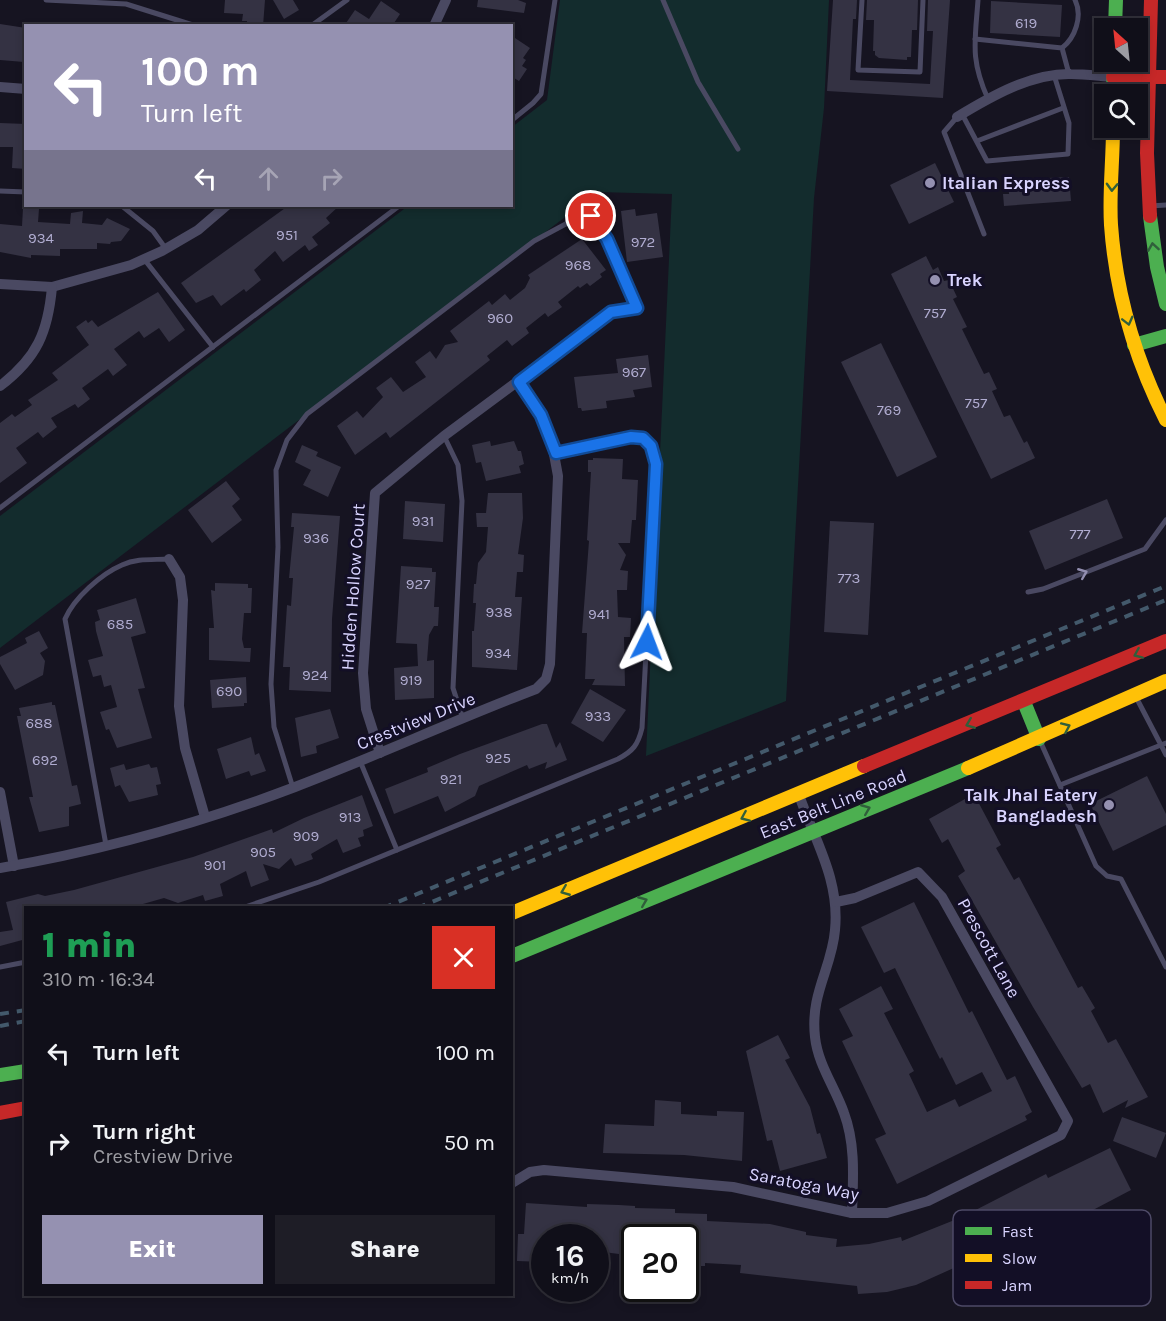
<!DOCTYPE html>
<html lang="en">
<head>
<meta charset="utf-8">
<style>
	body { margin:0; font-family:Karla,sans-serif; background:#1e1d26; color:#f1f3f6; height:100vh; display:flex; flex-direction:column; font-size:22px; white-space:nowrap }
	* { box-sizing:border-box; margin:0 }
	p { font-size:20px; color:#9c9ca2 }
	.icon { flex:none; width:33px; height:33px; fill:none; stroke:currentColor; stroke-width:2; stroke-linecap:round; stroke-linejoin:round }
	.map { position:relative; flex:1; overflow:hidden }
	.sheet { position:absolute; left:24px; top:906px; width:489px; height:390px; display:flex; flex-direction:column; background:#100f19; border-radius:0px; box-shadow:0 3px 9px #0003,0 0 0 2px #302f38 }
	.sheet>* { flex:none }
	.top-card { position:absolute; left:24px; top:24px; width:489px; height:183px; border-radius:0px; box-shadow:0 3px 9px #0003,0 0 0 2px #302f38; background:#9591b1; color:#fff; overflow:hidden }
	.needle { width:39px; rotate:333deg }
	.fabs { position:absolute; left:1094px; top:18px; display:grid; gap:12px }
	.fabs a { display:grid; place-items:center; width:54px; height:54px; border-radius:0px; background:#100f19; box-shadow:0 3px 9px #0003,0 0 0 2px #302f38; font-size:30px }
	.speed { position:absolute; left:531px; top:1224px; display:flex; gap:12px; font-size:30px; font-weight:700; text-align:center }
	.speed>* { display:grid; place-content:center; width:78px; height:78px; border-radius:50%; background:#100f19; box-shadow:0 3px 9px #0003,0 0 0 2px #302f38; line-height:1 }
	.speed small { font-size:15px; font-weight:400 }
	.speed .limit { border:3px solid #111; border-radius:9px; background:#fff; color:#111 }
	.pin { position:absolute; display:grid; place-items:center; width:51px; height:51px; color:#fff; margin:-26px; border:3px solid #fff; border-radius:50%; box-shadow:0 2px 6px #0007 }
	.me { position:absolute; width:66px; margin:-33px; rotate:3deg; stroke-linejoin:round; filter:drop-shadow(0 0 4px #0008) }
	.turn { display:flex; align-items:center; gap:21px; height:126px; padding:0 18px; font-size:27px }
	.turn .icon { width:78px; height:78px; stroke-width:2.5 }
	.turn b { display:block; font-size:42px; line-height:51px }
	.lanes { display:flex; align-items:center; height:57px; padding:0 18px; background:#0003; justify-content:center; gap:30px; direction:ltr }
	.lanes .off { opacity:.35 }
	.round { display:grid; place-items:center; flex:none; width:63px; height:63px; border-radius:0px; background:#1e1d26 }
	.overview { display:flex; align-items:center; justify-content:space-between; height:102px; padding:0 18px }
	h1 { font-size:36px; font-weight:800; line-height:45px; color:#1e9e55 }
	.action { display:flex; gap:12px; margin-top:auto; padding:12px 18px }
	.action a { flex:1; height:69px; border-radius:0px; background:#9591b1; color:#fff; font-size:24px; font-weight:800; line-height:69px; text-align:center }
	.action a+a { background:#1e1d26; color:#f1f3f6 }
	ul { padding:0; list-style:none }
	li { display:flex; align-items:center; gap:18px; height:90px; padding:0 18px }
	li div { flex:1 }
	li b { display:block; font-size:22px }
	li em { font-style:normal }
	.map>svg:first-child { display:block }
</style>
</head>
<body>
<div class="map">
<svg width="1166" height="1321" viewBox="0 0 1166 1321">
	<rect width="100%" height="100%" fill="#161421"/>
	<path fill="#132c2d" d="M560,0H829L824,108L814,198L786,701L646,756L672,194L598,192L0,648V516L408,206H512V127L547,100Z"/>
	<g fill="#343243">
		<path d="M225,0H265L263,26H247V21H242L243,14L224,13Z"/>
		<path d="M273,0H293L299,10L284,19Z"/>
		<path d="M478,0H518L526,3L524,13L477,7Z"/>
		<path d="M833,0H857L856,19H853L850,80L930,84L933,31H927L928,0H950L943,98L827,91Z"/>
		<path d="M867,0H918L917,30H912L911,57H907V60L879,58L875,55V51H873L874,20H866Z"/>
		<path d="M381,1L400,14L392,26H344L355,10L369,19Z"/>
		<path d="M991,1L1062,5L1060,37L990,33Z"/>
		<path d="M0,24L26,28L24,62L0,60Z"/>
		<path d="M512,36L530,48L523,58L526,60L522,66L527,69L519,81L514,78L512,81Z"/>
		<path d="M0,123L26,124V169L12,168L13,147H0Z"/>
		<path d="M935,163L954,202L909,224L890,185Z"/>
		<path d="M1069,177L1071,201L1004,206L1003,194H1009L1008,180Z"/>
		<path d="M288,206H339L326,218L330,223L312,237L318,245L309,251L305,245L283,262L275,251L254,270L261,280L246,292L244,289L221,306L213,295L196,303L181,283Z"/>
		<path d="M23,208L39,209L38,222L70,224L71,213L83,211L82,223L102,225L107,218L130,229L121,241L111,242L110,244L97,243V249H60V256L31,255V258L0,252V224L22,226Z"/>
		<path d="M635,209L636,216L657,213L663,257L627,262L621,211Z"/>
		<path d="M582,239L606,270L600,274L602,277L590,286L587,283L580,288L578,286L558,302L562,307L548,317L545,313L526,328L529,333L512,346L507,340L487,356L490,360L426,410L390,438L386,432L355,455L337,426L357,411L363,418L383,397L376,388L391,377L403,392L426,377L415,362L430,351L436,359L445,345L458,342L450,331L489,301L492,305L505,294L510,300L525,288L530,278L528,275Z"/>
		<path d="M926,256L933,270L938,267L944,281L949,280L957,297L953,299L967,327L962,329L984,374L989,372L997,389L992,391L1004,417L1010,415L1024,443L1027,441L1035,458L991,479L891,274Z"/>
		<path d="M158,292L185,330L169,342L159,328L144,338L139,331L114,349L127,365L113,376L108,369L82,388L90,399L78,408L75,404L51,418L57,427L43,438L38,432L16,448L27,463L0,483V423L12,414L15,417L32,405L28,400L58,380L52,373L89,345L76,327L86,320L88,323L92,320L98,327Z"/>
		<path d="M881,343L937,457L897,477L841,362Z"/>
		<path d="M648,355L652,387L633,390L635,397L606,401L607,408L582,411L581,408H578L574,377L618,373L616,359Z"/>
		<path d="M490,441L491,446L514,441L518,451H521L524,464L519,466L521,473L486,481L481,462L476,463L472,445Z"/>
		<path d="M302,445L318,452L316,456L341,467L328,497L303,485L311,470L295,462Z"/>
		<path d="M593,458L623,459L622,479L638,480L636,520H632L630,543H618L626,555L620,570L628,571L627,590H617L618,617L631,618L630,637H624L625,686L592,685L595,679H585L587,633H582L589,541L587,540L591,472H588V460H593Z"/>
		<path d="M226,481L240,499L232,506L242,520L212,543L188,510Z"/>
		<path d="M488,493H522L523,518L518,554L524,555L523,572H517L515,597H522L517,670L472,667V631H474L476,603H473L474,584H476L478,563L486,552L488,527H477L476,513H486Z"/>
		<path d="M1107,499L1123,538L1045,570L1029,531Z"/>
		<path d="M405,501L445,504L443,542L403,539Z"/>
		<path d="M292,513L340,516L332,619L331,692L289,690L290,667H283L287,605L291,606L293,578H289L294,527H291Z"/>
		<path d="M830,521L874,523L868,635L824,632Z"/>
		<path d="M401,566L432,568V572H436L434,607H439L438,626H434L429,635L427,661L434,660V698L395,700L394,668L418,666L417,644L396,643Z"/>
		<path d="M215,583L248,584V588H252L251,613H244L242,639L244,648H251L250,662L209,660V628H214L211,590L215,591Z"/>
		<path d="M136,598L146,633L131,637L145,688L138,689L152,738L117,748L109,729L106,730L100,712L117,707L111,685L104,687L101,675L93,677L88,660L103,656L96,631L95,622L100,620L97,610Z"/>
		<path d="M39,631L48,648L40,653L45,661L43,675L15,690L0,664V657L27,643L25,638Z"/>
		<path d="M246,677L247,703H244V706L212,708L210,680Z"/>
		<path d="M590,689L626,710L603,742L571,723Z"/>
		<path d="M52,702V705H55L72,786L77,785L81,804L69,807V826L39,832L29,797H33L17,716H21L19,708Z"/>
		<path d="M330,709L339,738L316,746L317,753L301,757L295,718Z"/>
		<path d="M542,724H547L556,748L560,742L567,760L545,769L547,762L529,769L527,765L479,786L475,796L445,812L438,796L394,814L385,789L428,772L427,768L460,754Z"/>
		<path d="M251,737L255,755L259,753L266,771L251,776L249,771L226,779L217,749Z"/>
		<path d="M124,764L126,770L149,764L151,768L157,767L161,784L156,785L158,795L129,802L120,785L115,787L110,768Z"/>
		<path d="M1147,776L1166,814V825L1113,851L1090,804Z"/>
		<path d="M974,794L1001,845L996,848L1014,880L1019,877L1078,988L1082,986L1095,1008L1091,1011L1108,1043L1116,1039L1148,1097L1125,1108L1128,1100L1103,1113L1090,1084L1082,1088L1033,1007L958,876L965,871L948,839L942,843L929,819Z"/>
		<path d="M362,795L373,826L363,830L364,836L358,838L361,846L343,853L337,839L311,854L313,859L295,866L291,858L279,869L263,864L269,880L251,887L246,871L220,884L223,896L205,901L203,895L178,903L164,898L143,904L144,908H125L124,904L109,908H26V939L0,946V932L13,930L6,902L38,894L45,896L74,890L193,857L272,829L273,833L304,818Z"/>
		<path d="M914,902L969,1013L972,1011L1007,1080L1015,1076L1032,1112L1025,1116L1027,1120L897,1184L875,1139L886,1134L842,1041L853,1036L839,1009L881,986L893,1009L884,1013L914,1071L909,1074L927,1112L955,1099L959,1107L992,1091L982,1072L956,1085L942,1057L940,1059L934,1047L895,968L884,973L861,927Z"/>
		<path d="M778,1035L790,1058L785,1060L810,1107L817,1134L820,1133L827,1158L780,1171L772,1140L767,1141L746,1051Z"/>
		<path d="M655,1100L681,1102V1114L717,1116V1111L744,1112L742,1161L684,1155L603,1153L605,1124L654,1126Z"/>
		<path d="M1122,1117L1166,1133L1156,1158L1113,1141Z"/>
		<path d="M1110,1148L1131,1190L1074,1220L1045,1232L1044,1229L960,1273L956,1267L916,1285L887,1292L858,1294L857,1286L740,1273L741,1265L705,1263V1266H686V1238H634V1256L596,1251V1238H544V1262L517,1261L518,1234H524L526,1203L587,1207V1204L619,1205L635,1206V1208L675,1209V1213L707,1214V1221L770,1224L806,1232V1235L837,1239L836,1247L869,1244L901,1237L902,1241L962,1217L1046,1174L1048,1178Z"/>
	</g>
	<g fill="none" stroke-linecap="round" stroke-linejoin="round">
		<g stroke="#4a4962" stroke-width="5">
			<path d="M46,0L126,4L196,26"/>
			<path d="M663,0L698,82L738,149"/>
			<path d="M862,0L858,70L920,72L923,0"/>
			<path d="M978,0C975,42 970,59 988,99"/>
			<path d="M311,26L347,0"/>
			<path d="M975,39L1062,48L1069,74"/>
			<path d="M1062,48C1075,38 1083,16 1075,0"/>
			<path d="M962,114L987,161L1068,154L1069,123L1054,75"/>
			<path d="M957,117L944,132L984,234"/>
			<path d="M512,120L533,103L541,94L555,0"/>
			<path d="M977,141L1063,108"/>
			<path d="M0,191L26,192"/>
			<path d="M122,206L153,231L166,249"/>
			<path d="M1150,206L1166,205"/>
			<path d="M144,259L213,347"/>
			<path d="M444,436L458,465L462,501L453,688L463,719"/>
			<path d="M0,508L399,206"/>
			<path d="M1028,592L1043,589L1145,549L1166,520"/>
			<path d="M1041,743L1096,866L1107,876L1121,879L1166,967"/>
			<path d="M1166,743L1161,745L1166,755"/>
			<path d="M360,761L397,850"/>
			<path d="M1060,785L1161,745L1137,699"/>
			<path d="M293,788L274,727L271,684L278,547L276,470L287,440L307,414L534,241L575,219L591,216L607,239L637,308"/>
			<path d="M106,845L65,619C74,598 101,574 122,565C137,558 153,560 169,559"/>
			<path d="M242,908L319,882L618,759C633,751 638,745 642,728L656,464L651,446L643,438L631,437L556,453"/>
			<path d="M0,967L26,962"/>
		</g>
		<g stroke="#4a4962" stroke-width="10">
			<path d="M434,26L446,0"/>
			<path d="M0,87L26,89"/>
			<path d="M957,117C990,97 1031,73 1071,74C1085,74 1099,76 1113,77"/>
			<path d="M0,284L52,287L131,265L162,251L198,230L226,206"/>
			<path d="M0,386C37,358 48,332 52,287"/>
			<path d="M169,559L180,577L183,600L179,706L185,748L205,817"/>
			<path d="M380,753L366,709L363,673L375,493L444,436L611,312L637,308"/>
			<path d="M0,792L14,866"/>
			<path d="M799,795C815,841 840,880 835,930C832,968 810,993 815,1037C818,1065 835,1087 844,1113C856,1145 853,1180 852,1213"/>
			<path d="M0,868C100,851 200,823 295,787C376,756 455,720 536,689L546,679L550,664L558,476L551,438L541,415L519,383"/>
			<path d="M512,1183L530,1172L544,1170L733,1187L852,1213H887L928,1201L1061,1135L1068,1121L942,897L918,872L855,898L836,902"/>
		</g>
		<g stroke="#4caf50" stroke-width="14">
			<path d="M1115,28L1116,0"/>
			<path d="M1113,94L1114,62"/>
			<path d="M1150,216L1157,267L1166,304"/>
			<path d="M1134,345L1166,336"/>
			<path d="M1024,702L1039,739"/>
			<path d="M512,956L968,768"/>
			<path d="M0,1075L26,1071"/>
		</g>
		<g stroke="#ffc107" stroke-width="14">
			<path d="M1113,128C1113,160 1109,193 1111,225C1116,294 1135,359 1166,420"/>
			<path d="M968,768L1166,681"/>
			<path d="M512,913L864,766"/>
		</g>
		<g stroke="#c62828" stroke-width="14">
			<path d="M1113,77H1166"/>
			<path d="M1150,216L1147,153L1151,0"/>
			<path d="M864,766L1166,641"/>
			<path d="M0,1113L26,1108"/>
		</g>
		<g stroke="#43596b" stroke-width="4" stroke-dasharray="9 8" stroke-linecap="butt">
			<path d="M383,908L1166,586"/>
			<path d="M417,908L1166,600"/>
			<path d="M0,1014L26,1010"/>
			<path d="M0,1026L26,1021"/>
		</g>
	</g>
	<defs><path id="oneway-chevron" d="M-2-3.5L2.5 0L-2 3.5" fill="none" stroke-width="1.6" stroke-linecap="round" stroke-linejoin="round" transform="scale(1.5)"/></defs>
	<g stroke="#305f3b">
		<use href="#oneway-chevron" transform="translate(1112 187) rotate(92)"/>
		<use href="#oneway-chevron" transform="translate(1153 247) rotate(-99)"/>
		<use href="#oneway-chevron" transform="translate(1128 321) rotate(76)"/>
		<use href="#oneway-chevron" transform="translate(1138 654) rotate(157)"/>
		<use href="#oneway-chevron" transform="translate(970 724) rotate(158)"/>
		<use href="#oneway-chevron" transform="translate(1066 727) rotate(-24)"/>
		<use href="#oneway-chevron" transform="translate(866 809) rotate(-22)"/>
		<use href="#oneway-chevron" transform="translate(745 817) rotate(157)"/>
		<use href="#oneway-chevron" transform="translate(565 891) rotate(158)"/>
		<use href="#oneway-chevron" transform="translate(643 901) rotate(-22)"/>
	</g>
	<use stroke="#928eb0" href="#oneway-chevron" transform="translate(1083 573) rotate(-22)"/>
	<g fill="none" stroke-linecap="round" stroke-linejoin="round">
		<defs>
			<path id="route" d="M591,216L607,239L637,308L611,312L519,382L541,415L556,453L631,437L643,438L651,446L656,464L647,642"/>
		</defs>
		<use href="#route" stroke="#114b97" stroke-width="15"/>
		<use href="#route" stroke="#1a73e8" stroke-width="10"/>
	</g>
	<g fill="#9591b1" stroke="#130f26" stroke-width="2">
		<circle cx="930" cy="183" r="6"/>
		<circle cx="935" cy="280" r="6"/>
		<circle cx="1109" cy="805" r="6"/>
	</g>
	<g text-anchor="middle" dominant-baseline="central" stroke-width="6" stroke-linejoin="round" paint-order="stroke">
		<g font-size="15" fill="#b0acd0">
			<text x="1026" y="23">619</text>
			<text x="287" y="235">951</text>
			<text x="41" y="238">934</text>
			<text x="643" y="242">972</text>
			<text x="578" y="265">968</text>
			<text x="935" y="313">757</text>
			<text x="500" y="318">960</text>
			<text x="634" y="372">967</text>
			<text x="976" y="403">757</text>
			<text x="889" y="410">769</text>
			<text x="423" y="521">931</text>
			<text x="1080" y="534">777</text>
			<text x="316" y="538">936</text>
			<text x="849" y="578">773</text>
			<text x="418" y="584">927</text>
			<text x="499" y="612">938</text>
			<text x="599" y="614">941</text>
			<text x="120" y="624">685</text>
			<text x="498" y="653">934</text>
			<text x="315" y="675">924</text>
			<text x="411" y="680">919</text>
			<text x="229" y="691">690</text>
			<text x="598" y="716">933</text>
			<text x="39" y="723">688</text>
			<text x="498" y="758">925</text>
			<text x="45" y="760">692</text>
			<text x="451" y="779">921</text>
			<text x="350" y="817">913</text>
			<text x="306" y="836">909</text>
			<text x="263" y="852">905</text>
			<text x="215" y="865">901</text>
		</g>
		<g font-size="18" font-weight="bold" fill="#d9d4ff" stroke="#130f26" text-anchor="start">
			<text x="942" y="183">Italian Express</text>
			<text x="947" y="280">Trek</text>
			<text x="1097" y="795" text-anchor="end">Talk Jhal Eatery<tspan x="1097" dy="21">Bangladesh</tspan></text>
		</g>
		<g font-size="18" fill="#d9d4ff" stroke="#130f26">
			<text transform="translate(353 587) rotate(-86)">Hidden Hollow Court</text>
			<text transform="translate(416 721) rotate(-22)">Crestview Drive</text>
			<text transform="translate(833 804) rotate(-22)">East Belt Line Road</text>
			<text transform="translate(989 948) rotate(61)">Prescott Lane</text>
			<text transform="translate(804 1184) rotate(11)">Saratoga Way</text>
		</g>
	</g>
	<rect x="953" y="1210" width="198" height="96" rx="9" fill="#130f26" stroke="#4e4a67" stroke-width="1.5"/>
	<rect x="965" y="1227" width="27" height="8" fill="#4caf50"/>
	<rect x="965" y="1254" width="27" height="8" fill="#ffc107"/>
	<rect x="965" y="1281" width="27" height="8" fill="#c62828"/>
	<g font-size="16" fill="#d9d4ff">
		<text x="1002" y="1237">Fast</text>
		<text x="1002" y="1264">Slow</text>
		<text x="1002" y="1291">Jam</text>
	</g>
</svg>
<div class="fabs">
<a><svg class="needle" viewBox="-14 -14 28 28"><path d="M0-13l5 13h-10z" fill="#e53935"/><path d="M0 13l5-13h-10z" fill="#9c9ca2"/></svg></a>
<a><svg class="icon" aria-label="search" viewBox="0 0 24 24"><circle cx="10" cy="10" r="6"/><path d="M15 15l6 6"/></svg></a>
</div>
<div class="speed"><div>16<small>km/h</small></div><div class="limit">20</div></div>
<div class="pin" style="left:591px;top:216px;background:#d93025"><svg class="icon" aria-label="arrive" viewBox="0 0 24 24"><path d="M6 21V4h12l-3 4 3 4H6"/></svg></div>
<svg class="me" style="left:647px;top:642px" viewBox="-20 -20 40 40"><path d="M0-17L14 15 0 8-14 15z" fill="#1a73e8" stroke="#fff" stroke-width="4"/></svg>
<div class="top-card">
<div class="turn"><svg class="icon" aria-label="left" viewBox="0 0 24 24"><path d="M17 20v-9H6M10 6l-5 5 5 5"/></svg><div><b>100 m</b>Turn left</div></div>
<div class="lanes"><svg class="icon" aria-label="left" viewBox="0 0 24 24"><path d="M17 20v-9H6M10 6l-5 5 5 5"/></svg><svg class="icon off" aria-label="ahead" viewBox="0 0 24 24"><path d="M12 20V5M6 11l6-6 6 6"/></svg><svg class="icon off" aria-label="right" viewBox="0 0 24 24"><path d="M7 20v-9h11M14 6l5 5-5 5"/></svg></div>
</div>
<section class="sheet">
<div class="overview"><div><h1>1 min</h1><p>310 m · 16:34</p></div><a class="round" style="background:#d93025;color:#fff"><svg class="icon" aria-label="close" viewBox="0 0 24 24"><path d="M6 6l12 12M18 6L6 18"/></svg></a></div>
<ul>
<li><svg class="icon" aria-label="left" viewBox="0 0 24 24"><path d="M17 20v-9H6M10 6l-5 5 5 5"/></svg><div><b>Turn left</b></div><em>100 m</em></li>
<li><svg class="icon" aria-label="right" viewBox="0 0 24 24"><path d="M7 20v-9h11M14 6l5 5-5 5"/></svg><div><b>Turn right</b><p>Crestview Drive</p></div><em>50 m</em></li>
</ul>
<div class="action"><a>Exit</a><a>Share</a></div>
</section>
</div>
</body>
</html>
